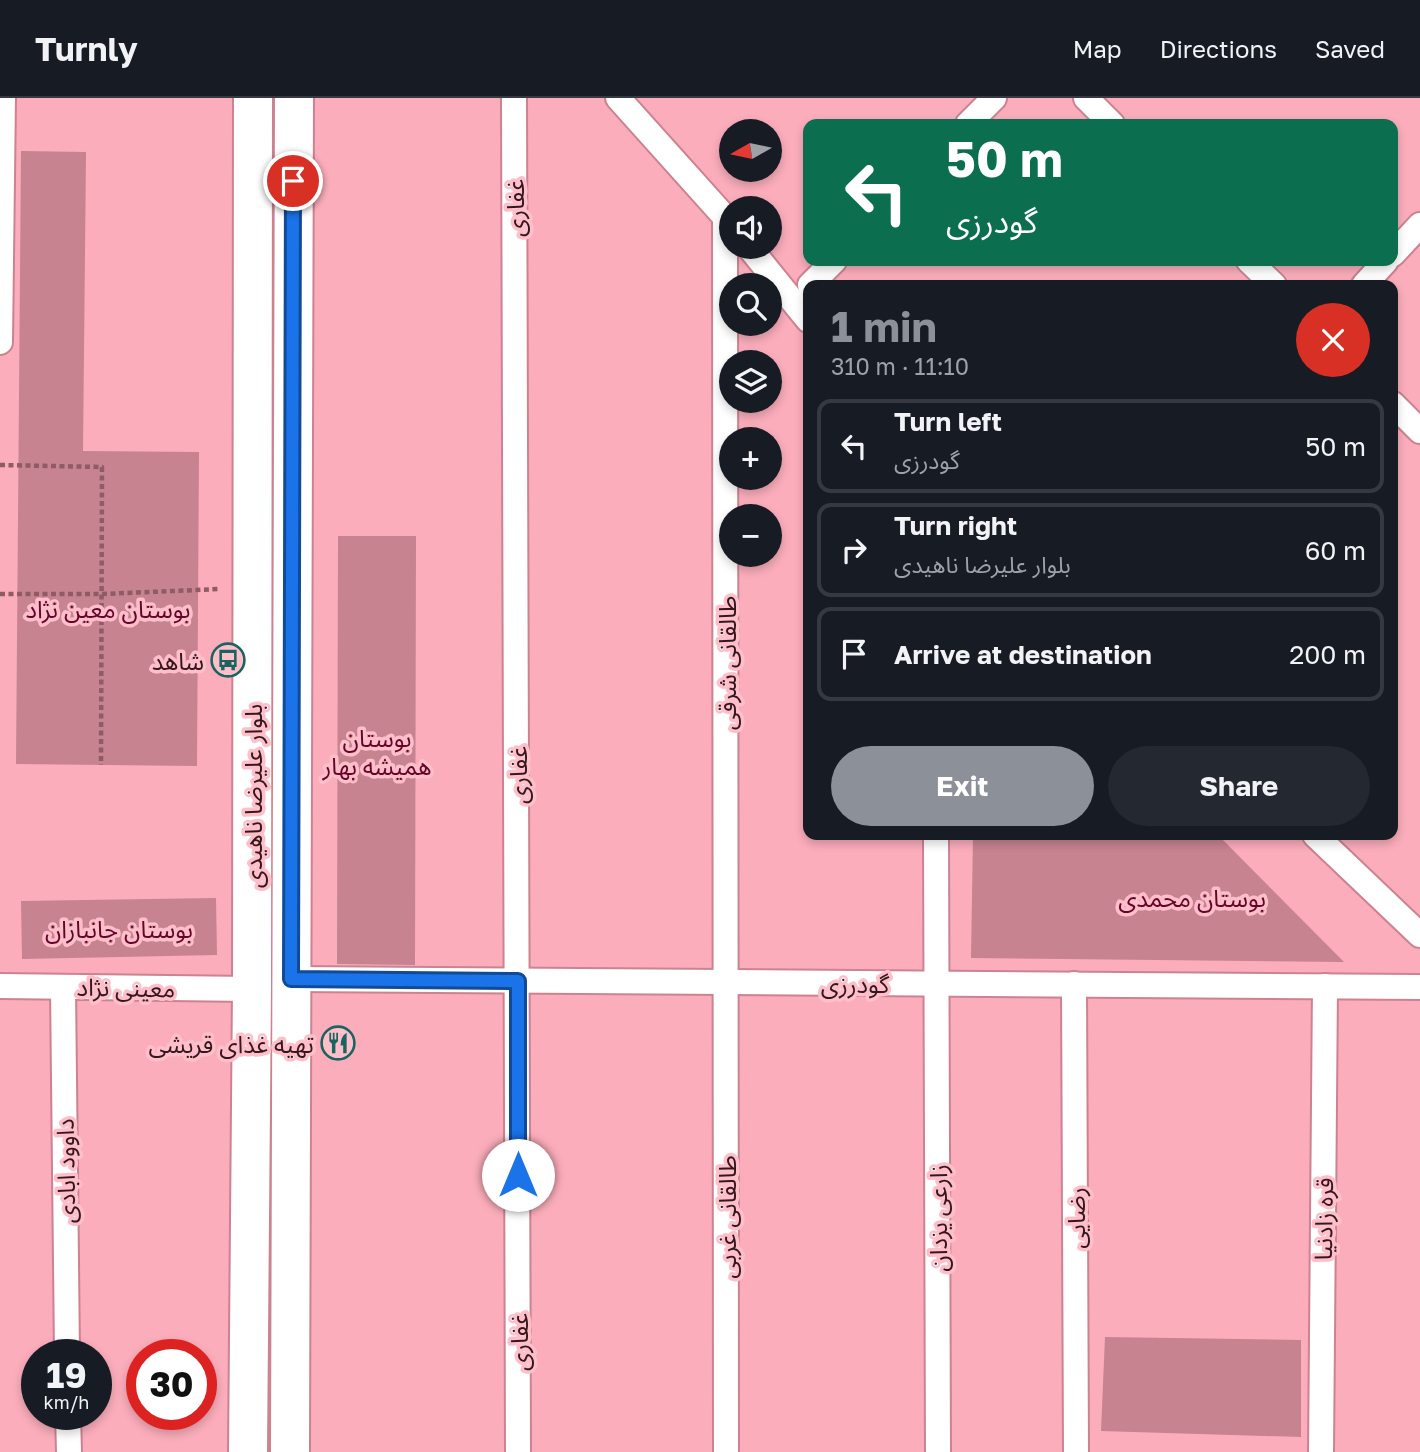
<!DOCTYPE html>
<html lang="en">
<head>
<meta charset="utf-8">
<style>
	body { margin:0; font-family:"Golos Text","Noto Sans Arabic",sans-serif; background:#242831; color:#f1f3f6; height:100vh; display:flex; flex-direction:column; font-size:26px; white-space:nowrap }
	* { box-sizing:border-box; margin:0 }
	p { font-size:23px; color:#9ea1a6 }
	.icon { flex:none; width:38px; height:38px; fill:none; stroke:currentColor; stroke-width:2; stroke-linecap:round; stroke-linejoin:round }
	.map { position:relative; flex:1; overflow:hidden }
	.details { position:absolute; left:803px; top:182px; width:595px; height:560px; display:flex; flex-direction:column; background:#171b24; border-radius:14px; box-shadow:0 4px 10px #0003 }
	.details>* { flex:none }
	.hud { position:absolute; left:803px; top:21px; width:595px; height:147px; border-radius:14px; box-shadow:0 4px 10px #0003; background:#0b6e4f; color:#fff; overflow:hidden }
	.needle { width:46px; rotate:261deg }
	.tools { position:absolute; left:719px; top:21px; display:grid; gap:14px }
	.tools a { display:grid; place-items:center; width:63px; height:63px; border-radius:50%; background:#171b24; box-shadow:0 4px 10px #0003; font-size:35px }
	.speed { position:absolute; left:21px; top:1241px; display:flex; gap:14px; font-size:35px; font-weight:700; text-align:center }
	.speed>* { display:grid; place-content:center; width:91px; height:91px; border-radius:50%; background:#171b24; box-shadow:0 4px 10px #0003; line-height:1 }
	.speed small { font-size:18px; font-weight:400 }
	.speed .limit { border:10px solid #d22; background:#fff; color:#111 }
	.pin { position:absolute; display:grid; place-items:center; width:60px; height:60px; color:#fff; margin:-30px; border:4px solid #fff; border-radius:50%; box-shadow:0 2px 7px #0007 }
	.me { position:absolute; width:77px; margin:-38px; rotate:0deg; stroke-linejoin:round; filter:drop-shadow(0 0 5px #0008) }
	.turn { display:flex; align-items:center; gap:24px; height:147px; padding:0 28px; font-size:32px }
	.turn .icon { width:91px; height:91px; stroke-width:2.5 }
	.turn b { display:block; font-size:49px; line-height:60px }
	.round { display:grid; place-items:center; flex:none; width:74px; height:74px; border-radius:37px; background:#242831 }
	.headline { display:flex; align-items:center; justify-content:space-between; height:119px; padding:0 28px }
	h1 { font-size:42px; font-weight:700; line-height:52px; color:#8c9099 }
	.action { display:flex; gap:14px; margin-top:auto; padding:14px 28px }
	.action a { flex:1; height:80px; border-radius:42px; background:#8c9099; color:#fff; font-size:28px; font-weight:700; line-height:80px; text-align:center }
	.action a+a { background:#242831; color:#f1f3f6 }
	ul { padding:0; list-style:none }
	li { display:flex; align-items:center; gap:21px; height:94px; margin:0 14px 10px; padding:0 14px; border:4px solid #363941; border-radius:14px }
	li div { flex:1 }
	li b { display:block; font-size:26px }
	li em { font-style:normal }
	header { display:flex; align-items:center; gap:42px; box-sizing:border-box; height:98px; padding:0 35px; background:#171b24; border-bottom:2px solid #363941 }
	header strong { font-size:33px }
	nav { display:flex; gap:38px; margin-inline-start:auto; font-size:24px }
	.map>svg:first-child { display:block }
</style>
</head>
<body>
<header>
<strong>Turnly</strong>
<nav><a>Map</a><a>Directions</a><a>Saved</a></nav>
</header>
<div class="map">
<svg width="1420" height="1354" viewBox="0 0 1420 1354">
	<rect width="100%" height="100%" fill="#fbadbb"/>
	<g fill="#c78390">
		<path d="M21,53L86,54L83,353L199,354L197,668L16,666Z"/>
		<path d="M338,438H416L415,867L337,866Z"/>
		<path d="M973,737H1218L1344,864L971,860Z"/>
		<path d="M216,800L217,857L22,861L21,803Z"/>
		<path d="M1105,1239L1301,1242V1339L1101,1333Z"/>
	</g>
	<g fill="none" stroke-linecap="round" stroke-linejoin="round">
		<defs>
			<g id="street">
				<path d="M514,0L518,1354"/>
				<path d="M618,0L732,127"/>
				<path d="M1086,0L1112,26"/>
				<path d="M968,26L994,0"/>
				<path d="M725,119L726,1354"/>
				<path d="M749,149L808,222"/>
				<path d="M1393,156L1420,127"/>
				<path d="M1249,163L1274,187"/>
				<path d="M810,187L834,163"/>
				<path d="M1364,187L1386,163"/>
				<path d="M0,244L3,0"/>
				<path d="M1393,306L1420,333"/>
				<path d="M936,737L938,1354"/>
				<path d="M1315,737L1420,837"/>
				<path d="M291,881L1420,889"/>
				<path d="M1074,886L1076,1354"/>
				<path d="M0,888L252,891"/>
				<path d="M63,889L67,1256"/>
				<path d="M68,1316L69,1354"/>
				<path d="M1321,1354L1325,888"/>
			</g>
			<g id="primary">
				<path d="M248,1354L252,891L253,0"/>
				<path d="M290,1354L294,0"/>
			</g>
		</defs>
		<use href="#street" stroke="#cc8290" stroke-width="28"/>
		<use href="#primary" stroke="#cc8290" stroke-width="42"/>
		<g stroke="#8e5c65" stroke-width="4.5" stroke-dasharray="5 3.5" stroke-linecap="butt">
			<path d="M0,367L102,369L101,667"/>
			<path d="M0,496H102L220,491"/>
		</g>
		<use href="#street" stroke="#fff" stroke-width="24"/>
		<use href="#primary" stroke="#fff" stroke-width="38"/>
	</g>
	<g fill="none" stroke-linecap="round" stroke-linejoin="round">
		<defs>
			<path id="route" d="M293,83L291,881L518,883V1077"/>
		</defs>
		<use href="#route" stroke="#114b97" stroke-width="18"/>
		<use href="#route" stroke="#1a73e8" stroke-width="12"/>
	</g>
	<defs>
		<symbol id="bus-ring" viewBox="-11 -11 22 22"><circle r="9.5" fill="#ffbfca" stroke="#18645f" stroke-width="1.5"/><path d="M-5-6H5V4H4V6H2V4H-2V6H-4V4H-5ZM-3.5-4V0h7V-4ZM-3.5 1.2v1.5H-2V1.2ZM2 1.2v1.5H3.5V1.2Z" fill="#18645f"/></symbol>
		<symbol id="restaurant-ring" viewBox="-11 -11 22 22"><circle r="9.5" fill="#ffbfca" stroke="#18645f" stroke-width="1.5"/><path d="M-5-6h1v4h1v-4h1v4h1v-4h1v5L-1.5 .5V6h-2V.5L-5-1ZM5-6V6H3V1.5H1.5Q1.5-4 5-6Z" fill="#18645f"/></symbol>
	</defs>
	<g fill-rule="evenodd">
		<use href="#bus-ring" x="209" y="543" width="38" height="38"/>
		<use href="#restaurant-ring" x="319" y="926" width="38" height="38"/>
	</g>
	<g text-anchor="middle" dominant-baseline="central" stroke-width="7" stroke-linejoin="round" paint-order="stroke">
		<g font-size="24" fill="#33171d" stroke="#ffbfca">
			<text transform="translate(514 110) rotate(-90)">غفاری</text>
			<text transform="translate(726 565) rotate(-90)">طالقانی شرقی</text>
			<text transform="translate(517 677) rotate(-90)">غفاری</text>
			<text transform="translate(252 698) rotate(-90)">بلوار علیرضا ناهیدی</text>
			<text x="855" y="885">گودرزی</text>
			<text transform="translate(126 889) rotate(1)">معینی نژاد</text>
			<text transform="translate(65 1073) rotate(-91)">داوود ابادی</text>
			<text transform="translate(726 1119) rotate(-90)">طالقانی غربی</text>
			<text transform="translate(937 1120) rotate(-90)">زارعی یزدان</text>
			<text transform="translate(1075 1120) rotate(-90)">رضایی</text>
			<text transform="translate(1323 1121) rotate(-89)">قره زادنیا</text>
			<text transform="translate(518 1244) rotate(-90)">غفاری</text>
		</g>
		<g font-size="24" fill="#650329" stroke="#ffbfca">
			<text x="108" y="510">بوستان معین نژاد</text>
			<text x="377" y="639">بوستان<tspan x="377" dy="28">همیشه بهار</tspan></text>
			<text x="1192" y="799">بوستان محمدی</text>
			<text x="119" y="830">بوستان جانبازان</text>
		</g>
		<g font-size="24" fill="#33171d" stroke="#ffbfca" text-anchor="end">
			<text x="204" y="562">شاهد</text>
			<text x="314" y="945">تهیه غذای قریشی</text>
		</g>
	</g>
</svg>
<div class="tools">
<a><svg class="needle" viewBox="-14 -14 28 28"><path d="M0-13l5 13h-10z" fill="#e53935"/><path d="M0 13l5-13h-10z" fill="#9ea1a6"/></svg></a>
<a><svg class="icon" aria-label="sound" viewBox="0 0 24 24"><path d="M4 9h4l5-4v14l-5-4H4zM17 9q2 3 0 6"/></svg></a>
<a><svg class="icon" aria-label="search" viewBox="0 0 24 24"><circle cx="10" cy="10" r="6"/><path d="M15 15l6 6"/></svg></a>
<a><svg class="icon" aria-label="layers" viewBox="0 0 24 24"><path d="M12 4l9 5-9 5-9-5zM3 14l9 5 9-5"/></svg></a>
<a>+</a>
<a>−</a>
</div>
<div class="speed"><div>19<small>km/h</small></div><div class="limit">30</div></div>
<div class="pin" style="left:293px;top:83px;background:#d93025"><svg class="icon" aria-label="arrive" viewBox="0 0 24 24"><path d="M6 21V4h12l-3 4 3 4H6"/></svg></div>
<svg class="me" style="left:518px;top:1077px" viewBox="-20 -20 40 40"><circle r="19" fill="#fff"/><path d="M0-13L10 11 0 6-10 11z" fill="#1a73e8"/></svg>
<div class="hud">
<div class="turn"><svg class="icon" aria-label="left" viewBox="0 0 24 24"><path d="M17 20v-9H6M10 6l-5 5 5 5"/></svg><div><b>50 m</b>گودرزی</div></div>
</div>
<section class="details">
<div class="headline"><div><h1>1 min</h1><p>310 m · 11:10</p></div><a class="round" style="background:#d93025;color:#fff"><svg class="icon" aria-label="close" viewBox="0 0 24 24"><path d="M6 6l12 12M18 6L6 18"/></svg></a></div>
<ul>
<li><svg class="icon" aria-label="left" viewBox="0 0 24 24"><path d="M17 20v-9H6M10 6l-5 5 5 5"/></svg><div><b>Turn left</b><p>گودرزی</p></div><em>50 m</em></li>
<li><svg class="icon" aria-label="right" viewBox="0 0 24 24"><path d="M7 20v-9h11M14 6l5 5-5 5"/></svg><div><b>Turn right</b><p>بلوار علیرضا ناهیدی</p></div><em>60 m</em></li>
<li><svg class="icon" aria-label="arrive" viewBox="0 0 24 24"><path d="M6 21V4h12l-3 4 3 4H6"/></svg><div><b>Arrive at destination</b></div><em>200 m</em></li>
</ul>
<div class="action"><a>Exit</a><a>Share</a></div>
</section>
</div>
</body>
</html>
